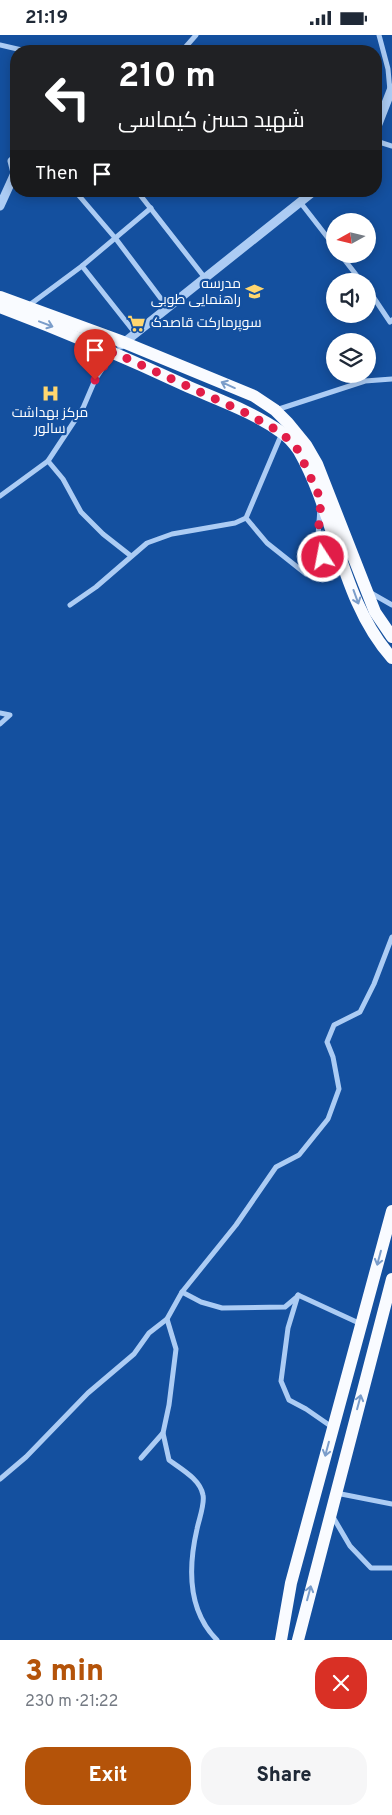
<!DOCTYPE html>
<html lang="en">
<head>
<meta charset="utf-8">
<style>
	body { margin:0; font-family:Overpass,Cairo,sans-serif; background:#f6f6f7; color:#1f2937; height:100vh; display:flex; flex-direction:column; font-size:19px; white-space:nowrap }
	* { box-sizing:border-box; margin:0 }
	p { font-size:16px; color:#747a83 }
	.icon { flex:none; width:28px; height:28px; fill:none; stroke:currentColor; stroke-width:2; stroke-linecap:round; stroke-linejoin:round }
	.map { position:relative; height:1605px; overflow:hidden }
	.panel { display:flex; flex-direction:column; background:#fff; flex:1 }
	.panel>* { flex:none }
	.banner { position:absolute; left:10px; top:10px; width:372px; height:152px; border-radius:20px; box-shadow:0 2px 12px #0003; background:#202124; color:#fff; overflow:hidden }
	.needle { width:32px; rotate:262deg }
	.buttons { position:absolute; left:326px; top:178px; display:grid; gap:10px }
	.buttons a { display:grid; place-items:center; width:50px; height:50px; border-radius:50%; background:#fff; box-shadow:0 2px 12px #0003; font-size:25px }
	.pin { position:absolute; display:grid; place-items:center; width:42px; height:42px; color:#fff; margin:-51px -21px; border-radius:50% 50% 50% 0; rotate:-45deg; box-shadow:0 0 5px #0007 }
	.pin .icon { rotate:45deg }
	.me { position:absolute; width:55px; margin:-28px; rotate:349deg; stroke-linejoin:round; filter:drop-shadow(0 0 4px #0008) }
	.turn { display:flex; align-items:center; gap:18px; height:105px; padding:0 25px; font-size:22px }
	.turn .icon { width:65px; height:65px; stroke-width:2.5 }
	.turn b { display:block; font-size:35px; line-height:42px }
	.then { display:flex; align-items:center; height:48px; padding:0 25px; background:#0003; gap:10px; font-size:19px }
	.round { display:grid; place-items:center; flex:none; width:52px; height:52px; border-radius:20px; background:#f6f6f7 }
	.summary { display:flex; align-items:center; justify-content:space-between; height:85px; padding:0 25px }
	h1 { font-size:30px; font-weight:800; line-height:38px; color:#b45309 }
	.button { display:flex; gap:10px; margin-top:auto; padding:10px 25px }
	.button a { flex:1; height:58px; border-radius:20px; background:#b45309; color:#fff; font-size:20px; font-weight:800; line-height:58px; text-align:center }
	.button a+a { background:#f6f6f7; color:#1f2937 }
	.status { display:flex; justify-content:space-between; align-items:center; height:35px; padding:0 25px; background:#fff; direction:ltr }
	.status svg { height:14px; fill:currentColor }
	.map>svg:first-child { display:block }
</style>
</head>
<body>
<div class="status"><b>21:19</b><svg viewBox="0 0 49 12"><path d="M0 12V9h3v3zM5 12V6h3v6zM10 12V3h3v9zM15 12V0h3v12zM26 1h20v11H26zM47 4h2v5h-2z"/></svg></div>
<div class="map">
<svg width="392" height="1605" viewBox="0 0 392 1605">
	<rect width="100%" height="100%" fill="#14509f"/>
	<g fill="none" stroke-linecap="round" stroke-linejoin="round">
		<g stroke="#acccf4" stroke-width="5">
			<path d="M379,0L388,34L390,56"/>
			<path d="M0,10L26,16"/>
			<path d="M182,16L196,0"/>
			<path d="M376,106L392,111"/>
			<path d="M75,156L116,204L168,273"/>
			<path d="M137,156L205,243"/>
			<path d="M300,167L335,212"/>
			<path d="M340,219L361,246"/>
			<path d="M82,231L135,298"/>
			<path d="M368,254L390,287L392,285"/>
			<path d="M28,271L82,231L151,173"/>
			<path d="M276,375L365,346L392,344"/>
			<path d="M48,426L63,444L81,477L103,499L131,521"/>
			<path d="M0,461L48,426L83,373L95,345L112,319"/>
			<path d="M246,483L267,508L306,539L318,536L323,522L318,501L320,473"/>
			<path d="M371,558L392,570"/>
			<path d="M70,570L96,552L147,508L172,499L235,488L246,483L282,398"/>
			<path d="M0,678L10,680L0,689"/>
			<path d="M182,1257L201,1267L222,1273L285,1272L298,1261"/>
			<path d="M298,1260L288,1293L281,1346L289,1365L306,1374L332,1392"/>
			<path d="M298,1260L361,1289"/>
			<path d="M141,1423L163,1398"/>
			<path d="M0,1444L26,1422L88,1358L134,1319L149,1298L167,1284"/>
			<path d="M336,1458L392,1469"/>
			<path d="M333,1482L350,1511L371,1533H392"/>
			<path d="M217,1605C187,1575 188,1533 197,1494C199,1484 205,1469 203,1460C200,1444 181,1434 169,1425L163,1398L169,1370L176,1314L167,1284L182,1257L236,1190L276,1132L299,1120L328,1084L339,1054L333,1022L327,1007L334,990L360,977L374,949L392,902"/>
		</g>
		<g stroke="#acccf4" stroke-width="9">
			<path d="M376,94L392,53"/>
			<path d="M0,171L15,138L12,126"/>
			<path d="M121,310L314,156"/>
		</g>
		<g stroke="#f9fbff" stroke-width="12">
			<path d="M0,262L123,307L254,361L275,375L288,388L306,410L317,429L375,577L392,602"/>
			<path d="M0,272C64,296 127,323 189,352C219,365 253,377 281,397C287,401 295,410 299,416C336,481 341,566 392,623"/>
			<path d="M281,1605L291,1548L392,1176"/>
			<path d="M298,1605L392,1244"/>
		</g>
	</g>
	<defs><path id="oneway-shaft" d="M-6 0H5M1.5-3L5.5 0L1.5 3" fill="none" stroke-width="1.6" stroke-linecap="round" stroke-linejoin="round" transform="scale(1.25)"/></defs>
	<g stroke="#7b9dca">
		<use href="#oneway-shaft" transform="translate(46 289) rotate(21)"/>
		<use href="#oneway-shaft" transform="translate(228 350) rotate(-156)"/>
		<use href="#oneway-shaft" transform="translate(356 562) rotate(70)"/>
		<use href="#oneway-shaft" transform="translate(379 1223) rotate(105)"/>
		<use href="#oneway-shaft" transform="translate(359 1367) rotate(-75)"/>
		<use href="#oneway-shaft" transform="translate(327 1414) rotate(105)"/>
		<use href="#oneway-shaft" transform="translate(309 1558) rotate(-75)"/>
	</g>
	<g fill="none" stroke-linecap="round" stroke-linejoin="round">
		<path stroke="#e11d48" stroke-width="9" stroke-dasharray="0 16.2" d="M95,345L113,317L246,378L282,398L298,415L321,465L318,501L323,522"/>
	</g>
	<defs>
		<symbol id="school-bare" viewBox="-9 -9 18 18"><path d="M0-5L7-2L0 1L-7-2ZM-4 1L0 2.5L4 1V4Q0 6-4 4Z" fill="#ffd66f" stroke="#14509f" stroke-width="2.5" paint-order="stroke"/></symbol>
		<symbol id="supermarket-bare" viewBox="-9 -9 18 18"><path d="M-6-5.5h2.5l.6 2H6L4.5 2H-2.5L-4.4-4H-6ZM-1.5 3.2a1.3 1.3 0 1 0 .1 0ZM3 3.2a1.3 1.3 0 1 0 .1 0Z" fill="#ffd66f" stroke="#14509f" stroke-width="2.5" paint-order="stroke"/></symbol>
		<symbol id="hospital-bare" viewBox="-9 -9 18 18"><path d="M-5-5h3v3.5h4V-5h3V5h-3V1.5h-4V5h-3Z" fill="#ffd66f" stroke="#14509f" stroke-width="2.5" paint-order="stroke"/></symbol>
	</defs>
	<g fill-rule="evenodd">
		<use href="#school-bare" x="242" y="244" width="25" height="25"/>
		<use href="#supermarket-bare" x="124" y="276" width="25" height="25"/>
		<use href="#hospital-bare" x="38" y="346" width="25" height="25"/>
	</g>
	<g text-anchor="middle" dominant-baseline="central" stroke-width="4.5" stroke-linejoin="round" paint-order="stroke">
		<g font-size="14" fill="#fff" stroke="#14509f" text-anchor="end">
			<text x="241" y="249">مدرسه<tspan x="241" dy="16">راهنمایی طوبی</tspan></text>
			<text x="151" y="288" text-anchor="start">سوپرمارکت قاصدک</text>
			<text x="50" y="378" text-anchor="middle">مرکز بهداشت<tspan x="50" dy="16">سالور</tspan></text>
		</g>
	</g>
</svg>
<div class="buttons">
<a><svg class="needle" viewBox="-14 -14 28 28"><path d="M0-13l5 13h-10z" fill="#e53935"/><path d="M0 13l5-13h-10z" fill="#747a83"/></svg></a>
<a><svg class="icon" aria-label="sound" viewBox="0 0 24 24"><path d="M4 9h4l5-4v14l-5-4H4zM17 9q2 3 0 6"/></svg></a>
<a><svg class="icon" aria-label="layers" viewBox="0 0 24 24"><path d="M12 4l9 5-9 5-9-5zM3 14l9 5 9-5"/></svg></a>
</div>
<div class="pin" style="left:95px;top:345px;background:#d93025"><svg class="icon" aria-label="arrive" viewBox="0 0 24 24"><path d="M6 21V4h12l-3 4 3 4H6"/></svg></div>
<svg class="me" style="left:323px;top:522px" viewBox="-20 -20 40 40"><circle r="17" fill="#e11d48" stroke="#fff" stroke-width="3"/><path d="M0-11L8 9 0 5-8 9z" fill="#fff"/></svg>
<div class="banner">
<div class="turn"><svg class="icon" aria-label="left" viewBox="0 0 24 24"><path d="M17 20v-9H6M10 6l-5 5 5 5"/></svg><div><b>210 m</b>شهید حسن کیماسی</div></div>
<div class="then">Then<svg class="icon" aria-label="arrive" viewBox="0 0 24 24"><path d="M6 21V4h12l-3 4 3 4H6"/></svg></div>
</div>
</div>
<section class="panel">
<div class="summary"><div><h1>3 min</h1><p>230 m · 21:22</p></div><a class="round" style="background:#d93025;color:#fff"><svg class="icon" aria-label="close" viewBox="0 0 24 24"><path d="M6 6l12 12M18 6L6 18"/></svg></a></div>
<div class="button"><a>Exit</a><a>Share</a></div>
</section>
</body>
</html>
